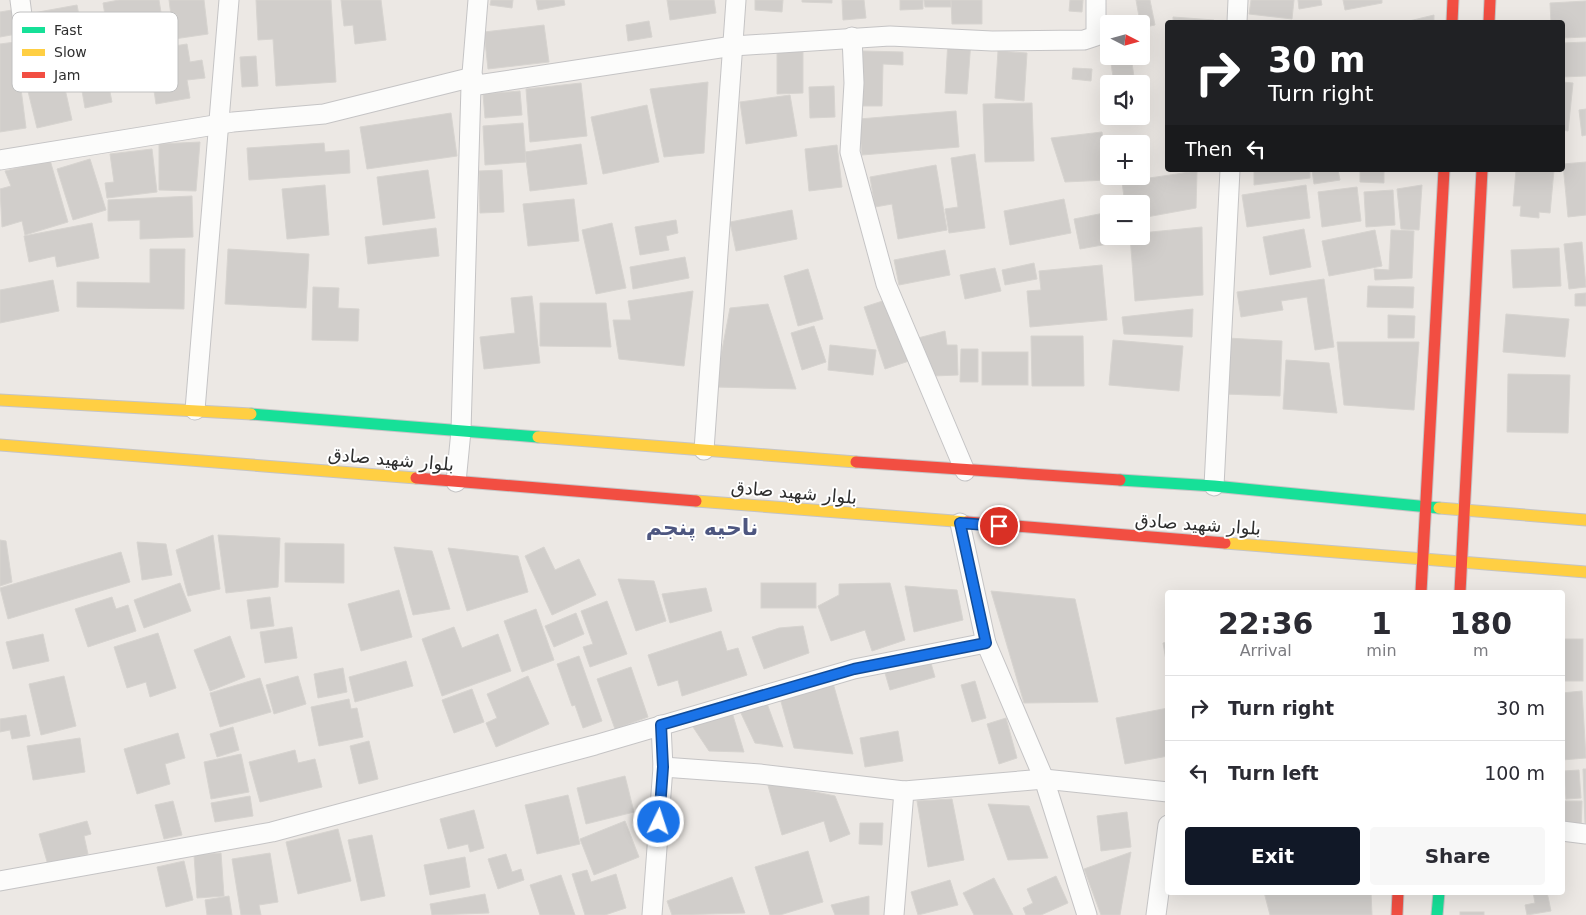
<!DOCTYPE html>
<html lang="en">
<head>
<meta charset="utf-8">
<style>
	body { margin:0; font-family:"DejaVu Sans",Vazirmatn,sans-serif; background:#f7f7f7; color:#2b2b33; height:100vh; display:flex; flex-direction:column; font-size:19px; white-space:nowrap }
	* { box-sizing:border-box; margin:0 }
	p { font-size:16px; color:#7c7c81 }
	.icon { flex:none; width:28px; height:28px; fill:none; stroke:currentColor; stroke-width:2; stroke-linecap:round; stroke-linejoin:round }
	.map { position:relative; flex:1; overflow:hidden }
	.panel { position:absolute; left:1165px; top:590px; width:400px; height:305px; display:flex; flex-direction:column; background:#fff; border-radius:5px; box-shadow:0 5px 20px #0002 }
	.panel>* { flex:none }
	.top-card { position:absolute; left:1165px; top:20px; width:400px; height:152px; border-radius:5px; box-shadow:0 5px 20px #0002; background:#202124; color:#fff; overflow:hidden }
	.needle { width:32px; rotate:96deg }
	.controls { position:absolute; left:1100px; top:15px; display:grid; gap:10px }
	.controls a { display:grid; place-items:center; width:50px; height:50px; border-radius:5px; background:#fff; box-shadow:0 5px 20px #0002; font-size:25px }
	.pin { position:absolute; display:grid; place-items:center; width:42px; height:42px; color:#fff; margin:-21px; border:2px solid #fff; border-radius:50%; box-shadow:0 1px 5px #0007 }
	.me { position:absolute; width:55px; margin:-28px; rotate:4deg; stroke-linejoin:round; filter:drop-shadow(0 0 4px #0008) }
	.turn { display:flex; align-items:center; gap:18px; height:105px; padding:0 20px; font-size:22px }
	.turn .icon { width:65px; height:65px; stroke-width:2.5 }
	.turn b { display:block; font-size:35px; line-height:42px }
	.then { display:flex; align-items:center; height:48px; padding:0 20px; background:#0003; gap:10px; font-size:19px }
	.eta { display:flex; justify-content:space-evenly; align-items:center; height:85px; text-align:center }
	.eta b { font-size:30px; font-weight:800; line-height:35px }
	.primary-button { display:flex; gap:10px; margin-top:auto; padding:10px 20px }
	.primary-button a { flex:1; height:58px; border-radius:5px; background:#111827; color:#fff; font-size:20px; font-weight:800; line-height:58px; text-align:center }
	.primary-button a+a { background:#f7f7f7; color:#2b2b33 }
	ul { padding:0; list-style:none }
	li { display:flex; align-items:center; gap:15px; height:65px; padding:0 20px; border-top:1px solid #e1e1e2 }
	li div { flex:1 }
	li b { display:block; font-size:19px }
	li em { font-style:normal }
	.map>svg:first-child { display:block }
</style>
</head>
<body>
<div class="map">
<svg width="1586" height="915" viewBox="0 0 1586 915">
	<rect width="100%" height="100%" fill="#ece8e4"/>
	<g fill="#d1cecb" stroke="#d7d4d0">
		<path d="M119,0H159L166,43L111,52L103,3Z"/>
		<path d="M169,0H204L208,34L174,39Z"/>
		<path d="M256,0H331L336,82L276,86L273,39L258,40Z"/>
		<path d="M341,0H381L386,40L355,44L353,25L344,26Z"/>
		<path d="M491,0H513L512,8L490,5Z"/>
		<path d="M536,0H564L565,5L538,10Z"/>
		<path d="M667,0H714L716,13L670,20Z"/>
		<path d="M755,0H783L782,12L755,10Z"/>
		<path d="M802,0H832V3L802,2Z"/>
		<path d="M842,0H864L866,18L843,20Z"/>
		<path d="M900,0H923V9L900,10Z"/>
		<path d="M924,0H951V7H925Z"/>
		<path d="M951,0H982V24H952Z"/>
		<path d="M1070,0H1083L1082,12L1069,11Z"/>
		<path d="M1136,0H1150L1155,25L1141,28Z"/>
		<path d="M1251,0H1294L1292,19L1249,14Z"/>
		<path d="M1298,0H1321L1322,5L1299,9Z"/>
		<path d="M1343,0H1382V3L1345,10Z"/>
		<path d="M1586,1V37L1562,38V22H1551L1550,3Z"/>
		<path d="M77,5L85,47L41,55L33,13Z"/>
		<path d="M12,10L17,34L0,37V12Z"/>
		<path d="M1434,15V22H1405Z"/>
		<path d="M1173,17L1214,20V22H1173Z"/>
		<path d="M649,21L652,37L628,41L626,25Z"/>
		<path d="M544,25L549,62L488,69L484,32Z"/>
		<path d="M948,40L971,41L967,94L945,93Z"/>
		<path d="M15,42L26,128L0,132V44Z"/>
		<path d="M1586,42V76L1562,77V43Z"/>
		<path d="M187,44L190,62L202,60L205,78L187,80L190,98L156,104L148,50Z"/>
		<path d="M777,48H803V93L777,94Z"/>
		<path d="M863,51L903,52V65L883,64L882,106H862Z"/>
		<path d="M998,51L1027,53L1024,101L995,98Z"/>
		<path d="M256,56L258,86L242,87L240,57Z"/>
		<path d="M1110,56H1131L1135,84H1114Z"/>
		<path d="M103,57L112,102L85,108L77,62Z"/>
		<path d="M1073,68L1092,69L1091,81L1072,79Z"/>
		<path d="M61,71L72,120L37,128L25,79Z"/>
		<path d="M708,82L704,153L664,157L650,89Z"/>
		<path d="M1562,82L1573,83L1568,131L1562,130Z"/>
		<path d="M581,83L587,136L530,142L526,89Z"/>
		<path d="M834,86L835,117L810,118L809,87Z"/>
		<path d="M520,91L522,115L485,118L483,94Z"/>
		<path d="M790,95L797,136L746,144L740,102Z"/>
		<path d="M1032,103L1034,161L985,162L983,104Z"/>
		<path d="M647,105L659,162L603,174L591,117Z"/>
		<path d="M1586,109V135L1582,136L1579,110Z"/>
		<path d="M956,111L959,147L862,155L859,119Z"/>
		<path d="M451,113L457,156L367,169L360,127Z"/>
		<path d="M523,123L526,162L485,165L483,126Z"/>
		<path d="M1102,132L1107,180L1065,182L1051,138Z"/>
		<path d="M200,142L196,191L159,190V144Z"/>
		<path d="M324,143L325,152L349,150L350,173L249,180L247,148Z"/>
		<path d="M581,144L587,184L530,191L525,152Z"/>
		<path d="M837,145L842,187L809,191L805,149Z"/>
		<path d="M152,149L157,192L107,198L105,183L114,182L110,154Z"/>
		<path d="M975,154L985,228L949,233L945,209L958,207L951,158Z"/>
		<path d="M90,159L106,210L73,220L57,169Z"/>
		<path d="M50,160L68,222L25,235L22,221L2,227L0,189L11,186L5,171Z"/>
		<path d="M1586,162V215L1568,217L1563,164Z"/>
		<path d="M936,165L947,230L898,239L892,204L875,207L870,177Z"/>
		<path d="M428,170L435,218L383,225L377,177Z"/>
		<path d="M502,170L504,212L480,213L479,171Z"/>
		<path d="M1254,170H1310V178L1254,185Z"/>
		<path d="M1312,170H1338L1340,180L1314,184Z"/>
		<path d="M1360,170H1384V183L1360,182Z"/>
		<path d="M1516,170H1554L1550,213L1539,212V218L1520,216L1521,206H1513Z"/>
		<path d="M1197,171L1196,208L1141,218V204H1125L1122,182Z"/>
		<path d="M325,185L329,235L287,239L282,189Z"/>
		<path d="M1306,185L1310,218L1247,227L1242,195Z"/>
		<path d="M1422,185L1419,230L1401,229L1397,189Z"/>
		<path d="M1357,187L1361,221L1322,227L1318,192Z"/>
		<path d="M1393,190L1395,225L1366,227L1364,192Z"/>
		<path d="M192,196L193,237L140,239V220L108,221V200Z"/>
		<path d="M574,199L579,241L528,246L523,204Z"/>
		<path d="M1064,199L1071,233L1010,245L1004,211Z"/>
		<path d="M792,210L797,239L736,251L730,222Z"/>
		<path d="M1109,212V231L1105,232L1108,244L1080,249L1074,219Z"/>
		<path d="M676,220L678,233L666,236L669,250L640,255L635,227Z"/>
		<path d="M92,223L99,258L57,267L55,256L29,262L24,236Z"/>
		<path d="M612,223L626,288L596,294L582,230Z"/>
		<path d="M1202,227L1203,295L1135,301L1130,236H1141V233Z"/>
		<path d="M436,228L439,256L368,264L365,237Z"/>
		<path d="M1304,229L1311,267L1270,275L1263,237Z"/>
		<path d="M1375,230L1382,266L1329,276L1322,241Z"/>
		<path d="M1391,230L1414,231L1412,278L1375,280L1374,269L1389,270Z"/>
		<path d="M1582,242L1586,287L1569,289L1564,244Z"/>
		<path d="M1559,248L1561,286L1513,288L1511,250Z"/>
		<path d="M150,249H185L184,309L77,307V282L150,283Z"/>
		<path d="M228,249L309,254L306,308L225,304Z"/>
		<path d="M945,250L950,275L899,285L894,260Z"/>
		<path d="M685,257L689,278L633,289L630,267Z"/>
		<path d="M1034,263L1037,279L1005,285L1002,270Z"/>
		<path d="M1102,265L1107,320L1030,327L1027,291L1041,290L1039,271Z"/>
		<path d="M995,268L1001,291L965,299L960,275Z"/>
		<path d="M808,269L823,319L798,326L784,276Z"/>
		<path d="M1324,279L1334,347L1315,350L1307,297L1281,301L1283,310L1241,317L1237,292Z"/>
		<path d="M53,280L59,311L0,323V290Z"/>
		<path d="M1368,286L1414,287L1413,308L1367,307Z"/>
		<path d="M313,287L339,288L338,308L359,309L358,341L312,340Z"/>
		<path d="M693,291L684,366L619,359L613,320H631L628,301Z"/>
		<path d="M1586,293V306H1575V294Z"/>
		<path d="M532,296L540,363L484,369L480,337L515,333L511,298Z"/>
		<path d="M889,299L909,361L885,369L864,307Z"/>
		<path d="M540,303H606L611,347L540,346Z"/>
		<path d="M768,304L796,389L715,387L730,308Z"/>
		<path d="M1193,309L1192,337L1124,334L1122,317Z"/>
		<path d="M1506,314L1569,319L1565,357L1503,352Z"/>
		<path d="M1388,315L1415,316L1414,338H1388Z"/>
		<path d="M814,326L826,362L802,370L791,333Z"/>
		<path d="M945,331L947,345H957L958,375L933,376L918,338Z"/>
		<path d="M1031,336H1083L1084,386H1032Z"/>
		<path d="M1227,338L1282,341L1280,396L1224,394Z"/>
		<path d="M1113,340L1183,346L1179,391L1109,385Z"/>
		<path d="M1337,342H1419L1414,410L1344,405Z"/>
		<path d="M830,345L876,350L873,375L828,370Z"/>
		<path d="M961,349H978V382H960Z"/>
		<rect x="982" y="352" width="46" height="33"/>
		<path d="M1286,360L1329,363L1337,413L1283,409Z"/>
		<path d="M1508,374L1570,375L1568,433L1507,432Z"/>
		<path d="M213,535L220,589L188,596L176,550Z"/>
		<path d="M218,535L280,538L278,587L226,593Z"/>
		<path d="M0,540L6,541L12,582L0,586Z"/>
		<path d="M137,542L166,544L172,575L142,580Z"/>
		<path d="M285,543L344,544V583L285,582Z"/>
		<path d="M394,547L432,551L450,609L413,615Z"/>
		<path d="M544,547L555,570L579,559L596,595L552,615L525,556Z"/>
		<path d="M448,548L518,556L528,592L467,611Z"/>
		<path d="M121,552L130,582L8,619L0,588Z"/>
		<path d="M618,579L654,581L666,621L636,631Z"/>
		<path d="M180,583L191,611L144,628L134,600Z"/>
		<rect x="761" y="583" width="55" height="25"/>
		<path d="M890,583L905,640L872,651L865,630L831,641L818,606L839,595V584Z"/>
		<path d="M905,586L957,590L963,620L914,632Z"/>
		<path d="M706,588L712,611L670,623L662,594Z"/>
		<path d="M399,590L412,637L361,651L348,604Z"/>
		<path d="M991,591L1075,599L1098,702L1024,703Z"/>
		<path d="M112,597L116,609L128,605L136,631L88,647L75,609Z"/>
		<path d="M270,597L274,626L251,629L247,600Z"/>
		<path d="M607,601L627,654L590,667L583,647L593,644L581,611Z"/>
		<path d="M536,609L554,660L522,672L504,621Z"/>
		<path d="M576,613L584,634L554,647L545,626Z"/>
		<path d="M803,626L809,653L764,669L752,637L779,628Z"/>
		<path d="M292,627L297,658L265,663L260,632Z"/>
		<path d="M454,627L462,648L498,634L511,671L442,696L422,639Z"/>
		<path d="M721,631L727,651L738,648L747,675L682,696L678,680L658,686L648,655Z"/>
		<path d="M158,633L176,688L150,697L146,682L127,688L114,647Z"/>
		<path d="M43,634L49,661L13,669L6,642Z"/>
		<path d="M230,636L245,677L210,691L194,650Z"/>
		<rect x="1562" y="639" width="21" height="42"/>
		<path d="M1168,642V672L1163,643Z"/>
		<path d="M579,656L602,721L583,728L575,705L572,706L557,664Z"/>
		<path d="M930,660L935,677L890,690L885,673Z"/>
		<path d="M406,661L413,686L355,702L349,677Z"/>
		<path d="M631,667L648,717L615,729L597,679Z"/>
		<path d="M343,668L347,692L318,698L314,674Z"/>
		<path d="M64,676L76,726L41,735L29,684Z"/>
		<path d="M298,676L306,704L274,714L266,685Z"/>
		<path d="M528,676L549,724L496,747L486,723L497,718L487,694Z"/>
		<path d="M260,678L271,712L220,727L210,693Z"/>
		<path d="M975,681L986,718L972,722L961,685Z"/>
		<path d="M833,683L853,754L794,748L780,698Z"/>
		<path d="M472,689L484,722L454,733L442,700Z"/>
		<path d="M1582,691L1586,758L1562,760V693Z"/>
		<path d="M765,698L783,747L755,743L739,709Z"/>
		<path d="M349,699L351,709L357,708L363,737L319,746L311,707Z"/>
		<path d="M1168,708V756L1125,764L1116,718Z"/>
		<path d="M731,709L744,752L709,751L691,724Z"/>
		<path d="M26,715L30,736L12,739L10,730L0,732V719Z"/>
		<path d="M1006,718L1017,758L999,764L987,724Z"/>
		<path d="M233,727L239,750L217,757L210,734Z"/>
		<path d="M898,731L903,761L865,767L860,738Z"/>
		<path d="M178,733L185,758L165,764L170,784L137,794L124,749Z"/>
		<path d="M80,738L85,772L33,780L27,746Z"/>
		<path d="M369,741L378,779L359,784L350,746Z"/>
		<path d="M295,750L298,763L315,759L322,787L260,802L249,762Z"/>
		<path d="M241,754L249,792L211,799L204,762Z"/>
		<path d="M1583,769H1586V823H1585Z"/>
		<path d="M1579,770L1581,798L1566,799L1564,771Z"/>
		<path d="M625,776L634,812L586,824L577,788Z"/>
		<path d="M767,782L835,796L850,834L830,842L824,821L782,835Z"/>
		<path d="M568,795L580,844L537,854L525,805Z"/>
		<path d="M250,796L253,816L215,822L211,803Z"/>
		<path d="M952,799L964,860L928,867L917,801Z"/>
		<path d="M173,801L182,835L164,839L155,805Z"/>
		<path d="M1562,801H1582L1581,830L1562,829Z"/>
		<path d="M988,804L1029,806L1048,858L1008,860Z"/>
		<path d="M474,810L484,848L470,852L468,844L448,849L440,819Z"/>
		<path d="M1127,812L1131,847L1101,851L1097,816Z"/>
		<path d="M87,821L91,834L84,836L88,854L48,865L39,834Z"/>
		<path d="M625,821L639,857L594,875L580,839Z"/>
		<path d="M860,823H883L882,845L859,844Z"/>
		<path d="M338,829L351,881L298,894L286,842Z"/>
		<path d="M372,835L385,896L361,901L348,840Z"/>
		<path d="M808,851L823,902L780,915H770L755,867Z"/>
		<path d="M1131,852L1120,915H1101L1084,869Z"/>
		<path d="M221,853L224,896L197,898L194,855Z"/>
		<path d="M270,853L278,902L259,905L261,915H241L232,859Z"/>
		<path d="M506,854L512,872L521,869L524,880L498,889L488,859Z"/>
		<path d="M465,857L470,887L430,895L424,865Z"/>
		<path d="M184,861L193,900L166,907L157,867Z"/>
		<path d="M587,870L591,882L616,874L626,908L605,915H585L572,874Z"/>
		<path d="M561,875L575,915H540L530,885Z"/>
		<path d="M1056,876L1068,903L1041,915H1026L1023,908L1033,903L1027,889Z"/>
		<path d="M732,877L745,913L672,915L667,901Z"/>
		<path d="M994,878L1013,915H974L963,893Z"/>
		<path d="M950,880L958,905L918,915L911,892Z"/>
		<path d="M1264,892H1371L1372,915H1270Z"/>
		<path d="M1533,892H1547L1551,911L1527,915L1525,905L1535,903Z"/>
		<path d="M485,894L489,913L432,915L430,904Z"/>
		<path d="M229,896L232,915H207L205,900Z"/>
		<path d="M869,896V915H835L831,905Z"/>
		<rect x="1460" y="912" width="24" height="3"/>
	</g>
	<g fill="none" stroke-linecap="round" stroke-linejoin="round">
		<defs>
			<g id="street">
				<path d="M20,0L28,61"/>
				<path d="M1237,22L1238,0"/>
				<path d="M852,37L854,83L850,152L886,284L965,471"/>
				<path d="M471,86L733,46L890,36L992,41L1084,40L1096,36V0"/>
				<path d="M0,160L233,122L324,114L473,77"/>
				<path d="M195,410L229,0"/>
				<path d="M704,450L736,0"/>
				<path d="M456,482L461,431L471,86L478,0"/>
				<path d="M1214,486L1230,170"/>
				<path d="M960,523L986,643L1044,779L1087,915"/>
				<path d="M663,767L760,774L904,791L1044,779L1168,792"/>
				<path d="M1562,831L1586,834"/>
				<path d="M0,881L272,832L595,745L854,669L986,643"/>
				<path d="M652,915L663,767L661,725"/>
				<path d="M894,915L904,791"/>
				<path d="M1156,915L1168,825"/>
			</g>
			<g id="fast">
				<path d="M251,414L538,437"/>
				<path d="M1120,480L1214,486L1439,508"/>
				<path d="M1437,915L1439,892"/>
			</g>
			<g id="slow">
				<path d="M0,400L251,414"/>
				<path d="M538,437L856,462"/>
				<path d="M0,445L416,478"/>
				<path d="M696,501L967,522"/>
				<path d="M1439,508L1586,520"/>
				<path d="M1225,543L1586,572"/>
			</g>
			<g id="jam">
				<path d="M1452,22L1453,0"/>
				<path d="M1489,22L1490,0"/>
				<path d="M856,462L1120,480"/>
				<path d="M416,478L696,501"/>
				<path d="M967,522L1225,543"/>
				<path d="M1421,592L1444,170"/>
				<path d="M1460,592L1482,170"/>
				<path d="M1397,915L1398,892"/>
			</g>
		</defs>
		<use href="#street" stroke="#c5c4c5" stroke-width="21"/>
		<use href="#fast" stroke="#c5c4c5" stroke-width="13"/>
		<use href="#slow" stroke="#c5c4c5" stroke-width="13"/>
		<use href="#jam" stroke="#c5c4c5" stroke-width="13"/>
		<use href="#street" stroke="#fcfcfb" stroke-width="19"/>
		<use href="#fast" stroke="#16e098" stroke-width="11"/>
		<use href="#slow" stroke="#ffcf43" stroke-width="11"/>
		<use href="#jam" stroke="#f24e42" stroke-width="11"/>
	</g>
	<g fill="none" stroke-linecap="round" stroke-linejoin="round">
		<defs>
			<path id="route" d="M659,822L663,767L661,725L854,669L986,643L960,523L999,526"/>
		</defs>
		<use href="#route" stroke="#114b97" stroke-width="12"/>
		<use href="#route" stroke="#1a73e8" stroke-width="9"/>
	</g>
	<g text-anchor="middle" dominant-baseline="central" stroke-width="4" stroke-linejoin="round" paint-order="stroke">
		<g font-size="18" fill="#2e2e2e" stroke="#fff">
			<text transform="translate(391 459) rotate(5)">بلوار شهید صادق</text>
			<text transform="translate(794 492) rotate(5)">بلوار شهید صادق</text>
			<text transform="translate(1198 524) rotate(4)">بلوار شهید صادق</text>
		</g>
		<g font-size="22" font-weight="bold" fill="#4d5680" stroke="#fff">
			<text x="702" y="527">ناحیه پنجم</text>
		</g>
	</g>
	<rect x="12" y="12" width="166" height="80" rx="8" fill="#fff" stroke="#c0c0c0" stroke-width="1"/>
	<rect x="22" y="27" width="23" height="6" fill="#16e098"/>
	<rect x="22" y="49" width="23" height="7" fill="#ffcf43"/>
	<rect x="22" y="72" width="23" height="6" fill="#f24e42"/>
	<g font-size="14" fill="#2e2e2e">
		<text x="54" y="35">Fast</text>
		<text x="54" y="57">Slow</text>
		<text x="54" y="80">Jam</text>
	</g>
</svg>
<div class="controls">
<a><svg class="needle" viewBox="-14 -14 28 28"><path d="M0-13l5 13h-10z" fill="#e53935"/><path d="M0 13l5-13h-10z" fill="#7c7c81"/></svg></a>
<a><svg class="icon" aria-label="sound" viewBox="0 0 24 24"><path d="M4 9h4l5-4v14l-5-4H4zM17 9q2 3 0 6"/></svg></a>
<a>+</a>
<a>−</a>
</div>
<div class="pin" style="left:999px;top:526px;background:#d93025"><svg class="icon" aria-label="arrive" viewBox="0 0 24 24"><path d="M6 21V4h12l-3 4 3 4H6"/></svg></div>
<svg class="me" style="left:659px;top:822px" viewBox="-20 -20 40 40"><circle r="17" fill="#1a73e8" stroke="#fff" stroke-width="3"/><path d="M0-11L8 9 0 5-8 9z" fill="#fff"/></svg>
<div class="top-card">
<div class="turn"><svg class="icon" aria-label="right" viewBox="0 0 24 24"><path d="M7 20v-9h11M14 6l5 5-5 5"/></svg><div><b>30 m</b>Turn right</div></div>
<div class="then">Then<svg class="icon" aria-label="left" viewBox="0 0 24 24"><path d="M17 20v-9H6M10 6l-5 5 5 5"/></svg></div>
</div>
<section class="panel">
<div class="eta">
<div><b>22:36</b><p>Arrival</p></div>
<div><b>1</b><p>min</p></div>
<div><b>180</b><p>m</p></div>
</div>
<ul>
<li><svg class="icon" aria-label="right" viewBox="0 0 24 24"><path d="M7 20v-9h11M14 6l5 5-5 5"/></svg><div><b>Turn right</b></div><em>30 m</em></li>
<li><svg class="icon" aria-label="left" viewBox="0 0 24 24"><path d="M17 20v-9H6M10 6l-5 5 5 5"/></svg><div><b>Turn left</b></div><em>100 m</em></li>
</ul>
<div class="primary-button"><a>Exit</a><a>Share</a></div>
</section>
</div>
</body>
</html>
